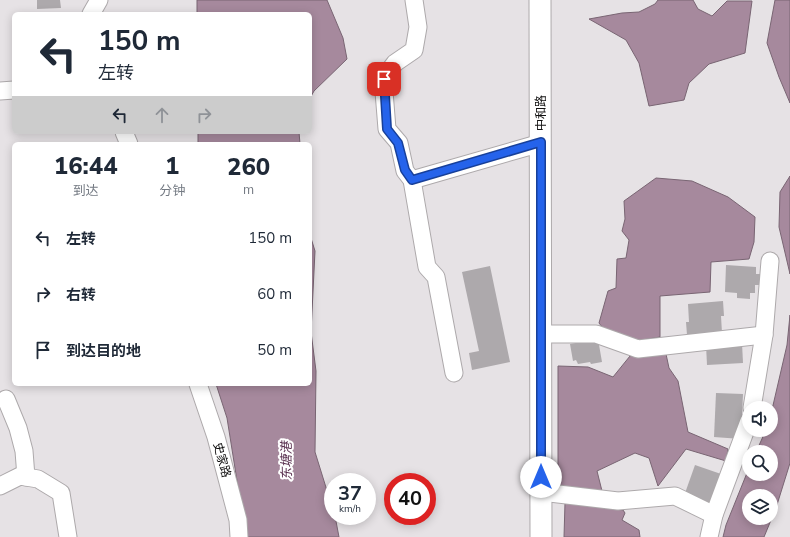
<!DOCTYPE html>
<html lang="zh">
<head>
<meta charset="utf-8">
<style>
	body { margin:0; font-family:"Nunito Sans","Noto Sans SC",sans-serif; background:#f2f2f3; color:#1f2937; height:100vh; display:flex; flex-direction:column; font-size:15px; white-space:nowrap }
	* { box-sizing:border-box; margin:0 }
	p { font-size:13px; color:#747a83 }
	.icon { flex:none; width:22px; height:22px; fill:none; stroke:currentColor; stroke-width:2; stroke-linecap:round; stroke-linejoin:round }
	.map { position:relative; flex:1; overflow:hidden }
	.side { position:absolute; left:12px; top:142px; width:300px; height:244px; display:flex; flex-direction:column; background:#fff; border-radius:6px; box-shadow:0 2px 10px #0003 }
	.side>* { flex:none }
	.guide { position:absolute; left:12px; top:12px; width:300px; height:122px; border-radius:6px; box-shadow:0 2px 10px #0003; background:#fff; color:#1f2937; overflow:hidden }
	.tools { position:absolute; left:742px; top:401px; display:grid; gap:8px }
	.tools a { display:grid; place-items:center; width:36px; height:36px; border-radius:50%; background:#fff; box-shadow:0 2px 10px #0003; font-size:20px }
	.speed { position:absolute; left:324px; top:473px; display:flex; gap:8px; font-size:20px; font-weight:700; text-align:center }
	.speed>* { display:grid; place-content:center; width:52px; height:52px; border-radius:50%; background:#fff; box-shadow:0 2px 10px #0003; line-height:1 }
	.speed small { font-size:10px; font-weight:400 }
	.speed .limit { border:6px solid #d22; background:#fff; color:#111 }
	.pin { position:absolute; display:grid; place-items:center; width:34px; height:34px; color:#fff; margin:-17px; border-radius:8px; box-shadow:0 2px 6px #0006 }
	.me { position:absolute; width:44px; margin:-22px; rotate:0deg; stroke-linejoin:round; filter:drop-shadow(0 0 3px #0008) }
	.turn { display:flex; align-items:center; gap:14px; height:84px; padding:0 20px; font-size:18px }
	.turn .icon { width:52px; height:52px; stroke-width:2.5 }
	.turn b { display:block; font-size:28px; line-height:34px }
	.lanes { display:flex; align-items:center; height:38px; padding:0 20px; background:#0003; justify-content:center; gap:20px; direction:ltr }
	.lanes .off { opacity:.35 }
	.eta { display:flex; justify-content:space-evenly; align-items:center; height:68px; text-align:center }
	.eta b { font-size:24px; font-weight:800; line-height:28px }
	ul { padding:0; list-style:none }
	li { display:flex; align-items:center; gap:12px; height:56px; padding:0 20px }
	li div { flex:1 }
	li b { display:block; font-size:15px }
	li em { font-style:normal }
	.map>svg:first-child { display:block }
</style>
</head>
<body>
<div class="map">
<svg width="790" height="537" viewBox="0 0 790 537">
	<rect width="100%" height="100%" fill="#e6e2e5"/>
	<g fill="#a6899d" stroke="#796573" fill-rule="evenodd">
		<path d="M197,0H327L343,38L347,59L314,91L310,98V14H197Z"/>
		<path d="M658,0H693L698,9L712,16L727,1H752L745,53L709,64L689,83L684,100L649,106L639,63L626,40L589,19L622,13L639,12L655,4Z"/>
		<path d="M775,0H790V103L779,77L767,43Z"/>
		<path d="M198,132H299L300,144H198Z"/>
		<path d="M790,176V274L779,227L780,192Z"/>
		<path d="M656,178L692,181L728,197L755,217L754,242L749,259L711,262L710,292L660,296V337L630,342L609,336L599,323L608,291L616,288L617,259L626,258L629,240L622,231L625,219L624,201Z"/>
		<path d="M310,235L315,251L311,332L316,371L315,452L333,510V516H335L339,537H246L227,418L216,384H310Z"/>
		<path d="M790,315V463L776,508L764,537H723L726,525L749,468V474H771V452H756L766,430H771V414L787,345ZM749,496H771V518H749Z"/>
		<path d="M666,354L669,368L678,381L688,432L728,449L726,461L686,449L658,486L649,458L635,453L597,471L603,495L558,489V366L588,367L613,377L630,356Z"/>
		<path d="M565,503L623,510L625,513L622,520L639,530L640,537H564Z"/>
	</g>
	<g fill="#ada9ac">
		<path d="M37,0H60L61,8L37,9Z"/>
		<path d="M726,265L756,267V274H761V285H755V293H750V299L737,298V293L725,292Z"/>
		<path d="M490,266L510,362L472,370L469,353L479,351L462,272Z"/>
		<path d="M723,301L724,316H721L722,333L687,335L686,322H689L688,304Z"/>
		<path d="M598,339L602,362L591,364L590,362L578,364L576,360L573,361L570,344Z"/>
		<path d="M742,343L743,363L707,365L706,345Z"/>
		<path d="M716,393L743,394L741,439L714,437Z"/>
		<path d="M695,465L721,474L710,505L684,496Z"/>
	</g>
	<g fill="none" stroke-linecap="round" stroke-linejoin="round">
		<defs>
			<g id="minor">
				<path d="M414,0L418,27L414,50L395,63L383,79L387,129L399,143L405,171L412,180L427,267L436,277L454,373"/>
				<path d="M91,14L99,0"/>
				<path d="M0,91L14,90"/>
				<path d="M124,132L129,144"/>
				<path d="M412,180L541,143"/>
				<path d="M540,334H596L638,349L764,335"/>
				<path d="M198,384L216,437L238,520L239,537"/>
				<path d="M6,399L18,428L24,451L26,477"/>
				<path d="M752,408L764,335L770,261"/>
				<path d="M0,486L20,476L38,479L61,493L68,537"/>
				<path d="M541,492L618,501L675,496L714,515"/>
				<path d="M709,537L714,515L749,421"/>
			</g>
			<path id="tertiary" d="M540,0L541,537"/>
		</defs>
		<use href="#minor" stroke="#ada9ab" stroke-width="19"/>
		<use href="#tertiary" stroke="#ada9ab" stroke-width="23"/>
		<use href="#minor" stroke="#fff" stroke-width="17"/>
		<use href="#tertiary" stroke="#fff" stroke-width="21"/>
	</g>
	<g fill="none" stroke-linecap="round" stroke-linejoin="round">
		<defs>
			<path id="route" d="M384,79L387,129L398,143L405,170L412,180L541,142V477"/>
		</defs>
		<use href="#route" stroke="#184099" stroke-width="10"/>
		<use href="#route" stroke="#2563eb" stroke-width="7"/>
	</g>
	<g text-anchor="middle" dominant-baseline="central" stroke-width="4" stroke-linejoin="round" paint-order="stroke">
		<g font-size="12" fill="#111010" stroke="#fff">
			<text transform="translate(541 113) rotate(-90)">中和路</text>
			<text transform="translate(222 460) rotate(75)">史家路</text>
		</g>
		<g font-size="13" font-style="italic" fill="#5a3150" stroke="#fff">
			<text transform="translate(287 461) rotate(-91)">东塘港</text>
		</g>
	</g>
</svg>
<div class="tools">
<a><svg class="icon" aria-label="sound" viewBox="0 0 24 24"><path d="M4 9h4l5-4v14l-5-4H4zM17 9q2 3 0 6"/></svg></a>
<a><svg class="icon" aria-label="search" viewBox="0 0 24 24"><circle cx="10" cy="10" r="6"/><path d="M15 15l6 6"/></svg></a>
<a><svg class="icon" aria-label="layers" viewBox="0 0 24 24"><path d="M12 4l9 5-9 5-9-5zM3 14l9 5 9-5"/></svg></a>
</div>
<div class="speed"><div>37<small>km/h</small></div><div class="limit">40</div></div>
<div class="pin" style="left:384px;top:79px;background:#d93025"><svg class="icon" aria-label="arrive" viewBox="0 0 24 24"><path d="M6 21V4h12l-3 4 3 4H6"/></svg></div>
<svg class="me" style="left:541px;top:477px" viewBox="-20 -20 40 40"><circle r="19" fill="#fff"/><path d="M0-13L10 11 0 6-10 11z" fill="#2563eb"/></svg>
<div class="guide">
<div class="turn"><svg class="icon" aria-label="left" viewBox="0 0 24 24"><path d="M17 20v-9H6M10 6l-5 5 5 5"/></svg><div><b>150 m</b>左转</div></div>
<div class="lanes"><svg class="icon" aria-label="left" viewBox="0 0 24 24"><path d="M17 20v-9H6M10 6l-5 5 5 5"/></svg><svg class="icon off" aria-label="ahead" viewBox="0 0 24 24"><path d="M12 20V5M6 11l6-6 6 6"/></svg><svg class="icon off" aria-label="right" viewBox="0 0 24 24"><path d="M7 20v-9h11M14 6l5 5-5 5"/></svg></div>
</div>
<section class="side">
<div class="eta">
<div><b>16:44</b><p>到达</p></div>
<div><b>1</b><p>分钟</p></div>
<div><b>260</b><p>m</p></div>
</div>
<ul>
<li><svg class="icon" aria-label="left" viewBox="0 0 24 24"><path d="M17 20v-9H6M10 6l-5 5 5 5"/></svg><div><b>左转</b></div><em>150 m</em></li>
<li><svg class="icon" aria-label="right" viewBox="0 0 24 24"><path d="M7 20v-9h11M14 6l5 5-5 5"/></svg><div><b>右转</b></div><em>60 m</em></li>
<li><svg class="icon" aria-label="arrive" viewBox="0 0 24 24"><path d="M6 21V4h12l-3 4 3 4H6"/></svg><div><b>到达目的地</b></div><em>50 m</em></li>
</ul>
</section>
</div>
</body>
</html>
